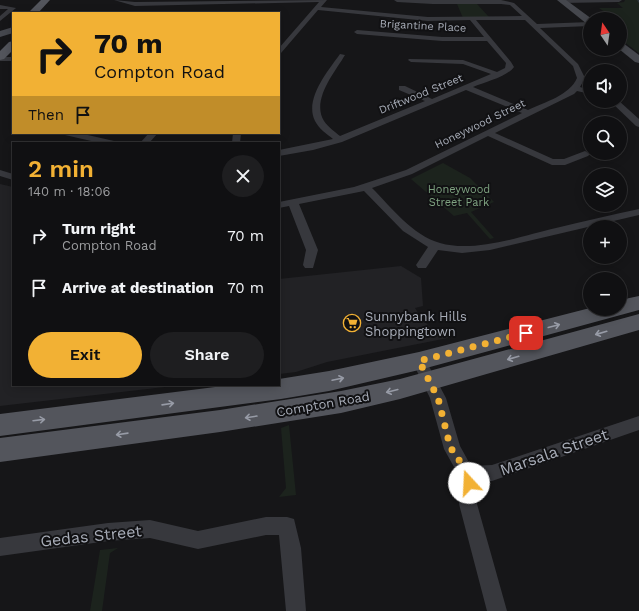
<!DOCTYPE html>
<html lang="en">
<head>
<meta charset="utf-8">
<style>
	body { margin:0; font-family:"Work Sans",sans-serif; background:#1e1e20; color:#f1f3f6; height:100vh; display:flex; flex-direction:column; font-size:15px; white-space:nowrap }
	* { box-sizing:border-box; margin:0 }
	p { font-size:13px; color:#9c9d9f }
	.icon { flex:none; width:22px; height:22px; fill:none; stroke:currentColor; stroke-width:2; stroke-linecap:round; stroke-linejoin:round }
	.map { position:relative; flex:1; overflow:hidden }
	.panel { position:absolute; left:12px; top:142px; width:268px; height:244px; display:flex; flex-direction:column; background:#101012; border-radius:0px; box-shadow:0 2px 10px #0003,0 0 0 1px #303032 }
	.panel>* { flex:none }
	.guide { position:absolute; left:12px; top:12px; width:268px; height:122px; border-radius:0px; box-shadow:0 2px 10px #0003,0 0 0 1px #303032; background:#f2b134; color:#111; overflow:hidden }
	.needle { width:26px; rotate:347deg }
	.controls { position:absolute; left:583px; top:12px; display:grid; gap:8px }
	.controls a { display:grid; place-items:center; width:44px; height:44px; border-radius:50%; background:#101012; box-shadow:0 2px 10px #0003,0 0 0 1px #303032; font-size:20px }
	.pin { position:absolute; display:grid; place-items:center; width:34px; height:34px; color:#fff; margin:-17px; border-radius:8px; box-shadow:0 2px 6px #0006 }
	.me { position:absolute; width:44px; margin:-22px; rotate:340deg; stroke-linejoin:round; filter:drop-shadow(0 0 3px #0008) }
	.turn { display:flex; align-items:center; gap:14px; height:84px; padding:0 16px; font-size:18px }
	.turn .icon { width:52px; height:52px; stroke-width:2.5 }
	.turn b { display:block; font-size:28px; line-height:34px }
	.then { display:flex; align-items:center; height:38px; padding:0 16px; background:#0003; gap:8px; font-size:15px }
	.round { display:grid; place-items:center; flex:none; width:42px; height:42px; border-radius:21px; background:#1e1e20 }
	.headline { display:flex; align-items:center; justify-content:space-between; height:68px; padding:0 16px }
	h1 { font-size:24px; font-weight:600; line-height:30px; color:#f2b134 }
	.button { display:flex; gap:8px; margin-top:auto; padding:8px 16px }
	.button a { flex:1; height:46px; border-radius:24px; background:#f2b134; color:#111; font-size:16px; font-weight:600; line-height:46px; text-align:center }
	.button a+a { background:#1e1e20; color:#f1f3f6 }
	ul { padding:0; list-style:none }
	li { display:flex; align-items:center; gap:12px; height:52px; padding:0 16px }
	li div { flex:1 }
	li b { display:block; font-size:15px }
	li em { font-style:normal }
	.map>svg:first-child { display:block }
</style>
</head>
<body>
<div class="map">
<svg width="639" height="611" viewBox="0 0 639 611">
	<rect width="100%" height="100%" fill="#161618"/>
	<g fill="#222225">
		<path d="M0,184L13,187V385H182L0,406Z"/>
		<path d="M401,266L421,278L423,306L415,308L421,318L431,328L453,337L327,362L296,372L279,374V279Z"/>
	</g>
	<g fill="#1c231d">
		<path d="M625,0H639V53L620,39V19H615L599,8H623L617,3L624,2Z"/>
		<path d="M457,4H477L489,17L463,18Z"/>
		<path d="M443,163L470,178L494,202L471,212L494,238L490,239L467,213L454,216L411,179Z"/>
		<path d="M289,425L296,495L279,497L286,488L281,428Z"/>
		<path d="M118,548L110,553L102,611H90L100,550Z"/>
	</g>
	<g fill="none" stroke-linecap="round" stroke-linejoin="round">
		<path stroke="#2c353c" stroke-width="1.5" d="M638,0L639,2"/>
		<g fill="#37383d" fill-rule="evenodd">
			<path d="M114,0L135,2L327,0L321,7L428,17L522,16L510,5L501,4H433L397,2L394,0H501L514,3L537,24L590,22V26L540,28L578,64L585,78L580,87L590,90V94L577,91L574,94L495,133L553,159H564L585,151L590,154L588,156L565,165H552L488,136L412,174L372,188C392,208 412,235 440,243C474,253 522,236 556,228C584,221 611,215 639,209V215L490,250L462,253L438,250L426,268H418L416,265L428,247L403,231L364,191L299,204L318,250L313,268H305L303,265L306,250L289,206L279,208V202L354,187L406,170L522,113L466,90L342,142L313,150L279,156V150L333,139C327,134 319,129 315,121C304,99 328,71 340,54L345,55C335,72 311,100 324,121C328,127 335,132 340,136L425,101L399,90V86H405L432,99L491,74L463,64L411,62L408,60L409,59L463,60L497,72L505,68L506,63L487,41H442L357,34L354,32L357,30L442,37H484L470,20L428,21L318,10L281,53L279,54V48L319,2L135,6ZM476,20H525L573,66L577,78C570,95 545,102 528,110L473,87C485,82 507,77 514,67L511,62Z"/>
			<path d="M560,0H622L619,2L562,3L560,2Z"/>
			<path d="M0,5L16,8L0,21V16L8,9H0Z"/>
			<rect x="0" y="57" width="13" height="4"/>
			<path d="M610,101H619L639,119V127L636,126Z"/>
			<path d="M64,133H79L114,141L115,143H100L65,135Z"/>
			<path d="M149,133H158L149,143H140Z"/>
			<path d="M233,133H241L240,143H232Z"/>
			<path d="M0,170L13,174V180L0,176Z"/>
			<path d="M419,355L424,357L446,398L460,446L471,466L492,465L639,416V430L492,481L477,482V504L507,611H487L459,504L460,483L459,476L444,449L430,398L412,361L414,357Z"/>
			<path d="M266,517H287L294,519L301,548L306,611H286L279,535H266L198,549L150,538L108,541L0,556V538L108,523L150,520L198,531Z"/>
		</g>
		<g fill="#45474d" fill-rule="evenodd">
			<path d="M557,0H566L592,19H590V25L587,24Z"/>
			<path d="M13,27V33L0,37V31Z"/>
			<path d="M620,42L623,43L639,55V63L635,62L619,49Z"/>
		</g>
		<g fill="#53555c" fill-rule="evenodd">
			<path d="M41,0H50L38,13H28Z"/>
			<path d="M13,41V50L4,59L0,60V51L9,42Z"/>
			<path d="M639,296V310L419,370L329,391L281,399L0,436V414L231,385H279V379L329,371L419,352L590,308L620,309V300Z"/>
			<path d="M639,314V330L400,399L341,413L220,432L0,462V438L220,410L341,391L400,379Z"/>
		</g>
	</g>
	<defs><path id="oneway-shaft" d="M-6 0H5M1.5-3L5.5 0L1.5 3" fill="none" stroke-width="1.6" stroke-linecap="round" stroke-linejoin="round"/></defs>
	<g stroke="#979ba6">
		<use href="#oneway-shaft" transform="translate(554 326) rotate(-15)"/>
		<use href="#oneway-shaft" transform="translate(601 333) rotate(164)"/>
		<use href="#oneway-shaft" transform="translate(513 358) rotate(164)"/>
		<use href="#oneway-shaft" transform="translate(338 379) rotate(-12)"/>
		<use href="#oneway-shaft" transform="translate(392 391) rotate(166)"/>
		<use href="#oneway-shaft" transform="translate(168 404) rotate(-8)"/>
		<use href="#oneway-shaft" transform="translate(251 417) rotate(171)"/>
		<use href="#oneway-shaft" transform="translate(39 420) rotate(-7)"/>
		<use href="#oneway-shaft" transform="translate(122 434) rotate(172)"/>
	</g>
	<g fill="none" stroke-linecap="round" stroke-linejoin="round">
		<path stroke="#f2b134" stroke-width="7" stroke-dasharray="0 12.6" d="M469,483C468,467 456,459 450,446L438,398L419,361L526,333"/>
	</g>
	<defs>
		<symbol id="supermarket-ring" viewBox="-11 -11 22 22"><circle r="9.5" fill="#111113" stroke="#f2b134" stroke-width="1.5"/><path d="M-6-5.5h2.5l.6 2H6L4.5 2H-2.5L-4.4-4H-6ZM-1.5 3.2a1.3 1.3 0 1 0 .1 0ZM3 3.2a1.3 1.3 0 1 0 .1 0Z" fill="#f2b134"/></symbol>
	</defs>
	<g fill-rule="evenodd">
		<use href="#supermarket-ring" x="342" y="313" width="20" height="20"/>
	</g>
	<g text-anchor="middle" dominant-baseline="central" stroke-width="4" stroke-linejoin="round" paint-order="stroke">
		<g font-size="11" fill="#a8adb8" stroke="#111113">
			<text transform="translate(423 26) rotate(3)">Brigantine Place</text>
			<text transform="translate(421 94) rotate(-22)">Driftwood Street</text>
			<text transform="translate(480 124) rotate(-26)">Honeywood Street</text>
		</g>
		<g font-size="11" fill="#7fa381" stroke="#111113">
			<text x="459" y="189">Honeywood<tspan x="459" dy="13">Street Park</tspan></text>
		</g>
		<g font-size="13" fill="#a8adb8" stroke="#111113" text-anchor="start">
			<text x="365" y="316">Sunnybank Hills<tspan x="365" dy="15">Shoppingtown</tspan></text>
		</g>
		<g font-size="13" fill="#a8adb8" stroke="#111113">
			<text transform="translate(323 404) rotate(-10)">Compton Road</text>
		</g>
		<g font-size="16" fill="#a8adb8" stroke="#111113">
			<text transform="translate(554 452) rotate(-19)">Marsala Street</text>
			<text transform="translate(91 536) rotate(-6)">Gedas Street</text>
		</g>
	</g>
</svg>
<div class="controls">
<a><svg class="needle" viewBox="-14 -14 28 28"><path d="M0-13l5 13h-10z" fill="#e53935"/><path d="M0 13l5-13h-10z" fill="#9c9d9f"/></svg></a>
<a><svg class="icon" aria-label="sound" viewBox="0 0 24 24"><path d="M4 9h4l5-4v14l-5-4H4zM17 9q2 3 0 6"/></svg></a>
<a><svg class="icon" aria-label="search" viewBox="0 0 24 24"><circle cx="10" cy="10" r="6"/><path d="M15 15l6 6"/></svg></a>
<a><svg class="icon" aria-label="layers" viewBox="0 0 24 24"><path d="M12 4l9 5-9 5-9-5zM3 14l9 5 9-5"/></svg></a>
<a>+</a>
<a>−</a>
</div>
<div class="pin" style="left:526px;top:333px;background:#d93025"><svg class="icon" aria-label="arrive" viewBox="0 0 24 24"><path d="M6 21V4h12l-3 4 3 4H6"/></svg></div>
<svg class="me" style="left:469px;top:483px" viewBox="-20 -20 40 40"><circle r="19" fill="#fff"/><path d="M0-13L10 11 0 6-10 11z" fill="#f2b134"/></svg>
<div class="guide">
<div class="turn"><svg class="icon" aria-label="right" viewBox="0 0 24 24"><path d="M7 20v-9h11M14 6l5 5-5 5"/></svg><div><b>70 m</b>Compton Road</div></div>
<div class="then">Then<svg class="icon" aria-label="arrive" viewBox="0 0 24 24"><path d="M6 21V4h12l-3 4 3 4H6"/></svg></div>
</div>
<section class="panel">
<div class="headline"><div><h1>2 min</h1><p>140 m · 18:06</p></div><a class="round"><svg class="icon" aria-label="close" viewBox="0 0 24 24"><path d="M6 6l12 12M18 6L6 18"/></svg></a></div>
<ul>
<li><svg class="icon" aria-label="right" viewBox="0 0 24 24"><path d="M7 20v-9h11M14 6l5 5-5 5"/></svg><div><b>Turn right</b><p>Compton Road</p></div><em>70 m</em></li>
<li><svg class="icon" aria-label="arrive" viewBox="0 0 24 24"><path d="M6 21V4h12l-3 4 3 4H6"/></svg><div><b>Arrive at destination</b></div><em>70 m</em></li>
</ul>
<div class="button"><a>Exit</a><a>Share</a></div>
</section>
</div>
</body>
</html>
